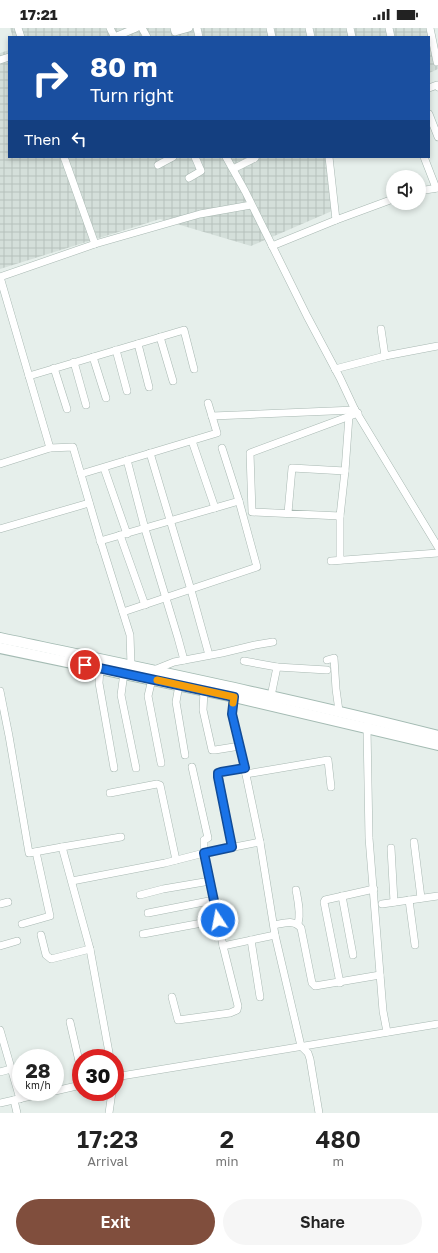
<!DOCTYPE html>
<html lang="en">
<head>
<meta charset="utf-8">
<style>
	body { margin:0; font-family:"Golos Text",sans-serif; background:#f6f6f6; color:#222; height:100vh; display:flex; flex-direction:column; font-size:15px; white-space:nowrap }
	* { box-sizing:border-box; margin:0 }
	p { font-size:13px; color:#767676 }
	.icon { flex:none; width:22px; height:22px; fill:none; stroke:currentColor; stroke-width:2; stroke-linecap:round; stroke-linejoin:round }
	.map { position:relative; height:1085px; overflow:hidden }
	.drawer { display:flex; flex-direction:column; background:#fff; flex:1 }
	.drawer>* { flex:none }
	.hud { position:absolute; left:8px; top:8px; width:422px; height:122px; border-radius:0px; box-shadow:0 2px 6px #0003; background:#1a4fa0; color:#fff; overflow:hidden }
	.fabs { position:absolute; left:386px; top:142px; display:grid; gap:8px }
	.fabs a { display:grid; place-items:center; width:40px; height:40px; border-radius:50%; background:#fff; box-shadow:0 2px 6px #0003; font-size:20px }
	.speed { position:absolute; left:12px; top:1021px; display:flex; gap:8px; font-size:20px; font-weight:700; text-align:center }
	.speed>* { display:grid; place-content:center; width:52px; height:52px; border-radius:50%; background:#fff; box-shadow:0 2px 6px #0003; line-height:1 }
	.speed small { font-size:10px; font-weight:400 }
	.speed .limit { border:6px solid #d22; background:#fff; color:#111 }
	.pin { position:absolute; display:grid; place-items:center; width:34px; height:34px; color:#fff; margin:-17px; border:2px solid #fff; border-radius:50%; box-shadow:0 1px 4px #0007 }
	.me { position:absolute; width:44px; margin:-22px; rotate:349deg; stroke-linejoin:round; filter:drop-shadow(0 0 3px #0008) }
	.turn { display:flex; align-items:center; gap:14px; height:84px; padding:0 16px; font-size:18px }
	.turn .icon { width:52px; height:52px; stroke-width:2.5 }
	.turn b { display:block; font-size:28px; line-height:34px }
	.then { display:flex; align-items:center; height:38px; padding:0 16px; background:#0003; gap:8px; font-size:15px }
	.eta { display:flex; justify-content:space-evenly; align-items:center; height:68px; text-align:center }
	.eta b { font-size:24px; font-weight:600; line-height:28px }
	.action { display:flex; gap:8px; margin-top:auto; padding:8px 16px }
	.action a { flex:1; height:46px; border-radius:24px; background:#804e3d; color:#fff; font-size:16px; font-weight:600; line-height:46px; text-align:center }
	.action a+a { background:#f6f6f6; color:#222 }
	.status { display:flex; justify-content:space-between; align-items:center; height:28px; padding:0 20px; background:#fff; direction:ltr }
	.status svg { height:11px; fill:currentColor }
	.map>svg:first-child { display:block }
</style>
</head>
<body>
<div class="status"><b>17:21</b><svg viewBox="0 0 49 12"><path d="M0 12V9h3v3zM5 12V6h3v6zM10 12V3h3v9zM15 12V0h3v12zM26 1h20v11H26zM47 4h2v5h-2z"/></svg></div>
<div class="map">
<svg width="438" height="1085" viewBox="0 0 438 1085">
	<defs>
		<pattern id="industrial-grid" width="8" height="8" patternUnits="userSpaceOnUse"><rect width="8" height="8" fill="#d4dfda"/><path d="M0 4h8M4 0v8" fill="none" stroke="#b6c1bc"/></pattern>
	</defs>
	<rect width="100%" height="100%" fill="#e6efeb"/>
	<g fill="url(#industrial-grid)">
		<path d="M10,0H431L438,34V41L429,45V9H13Z"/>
		<path d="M9,22V129H326L332,183L251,218L160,191L0,241V25Z"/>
	</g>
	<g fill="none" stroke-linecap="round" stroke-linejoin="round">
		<defs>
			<g id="street">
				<path d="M18,0L21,9"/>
				<path d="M110,0L114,8H117L136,0"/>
				<path d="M142,0L147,9"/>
				<path d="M174,0L175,4L189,0"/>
				<path d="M197,0L199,9"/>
				<path d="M270,0L272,9"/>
				<path d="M309,0L311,9"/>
				<path d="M350,0L352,9"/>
				<path d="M389,0L391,9"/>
				<path d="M430,0L437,34"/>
				<path d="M0,32L9,29"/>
				<path d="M429,60L437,57L438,59"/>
				<path d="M429,86L438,109"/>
				<path d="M64,129L95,216"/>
				<path d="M226,129L245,163L307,288L340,350L355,382L438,519"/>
				<path d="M329,129L336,192L393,171"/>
				<path d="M424,129L436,160"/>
				<path d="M158,137L173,129"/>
				<path d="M233,141L255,130"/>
				<path d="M189,150L201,143L195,129"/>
				<path d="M419,163L438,160"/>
				<path d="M272,218L336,192"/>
				<path d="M381,301L385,328L438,318"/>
				<path d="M160,309L173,353"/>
				<path d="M138,316L149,359"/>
				<path d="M116,322L127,363"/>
				<path d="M93,329L106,370"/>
				<path d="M74,334L86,377"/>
				<path d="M54,340L67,381"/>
				<path d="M335,341L385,328"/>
				<path d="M29,348L184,302L194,341"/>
				<path d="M212,388L355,382"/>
				<path d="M192,413L215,480"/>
				<path d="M150,425L191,562L209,627"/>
				<path d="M127,432L145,501L178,610L184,632"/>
				<path d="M0,436L50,420"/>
				<path d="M104,440L127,506"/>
				<path d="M345,443L349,388"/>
				<path d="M81,446L217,405L208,375"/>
				<path d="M288,485L292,440L345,443L340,488L252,484L250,425L358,385"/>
				<path d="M340,488V532"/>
				<path d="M0,501L89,475"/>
				<path d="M120,507L145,577"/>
				<path d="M100,513L239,473"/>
				<path d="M331,533L438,525"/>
				<path d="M123,584L257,539L239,473L222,420"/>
				<path d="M327,632L334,630L336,661L339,683"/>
				<path d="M244,633L277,639"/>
				<path d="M131,637L130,607L99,508L73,419L50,420L0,249L95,216L200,186L251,177"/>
				<path d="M100,640L99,655L114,740"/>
				<path d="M154,642L174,634L222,625L255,617L273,614"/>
				<path d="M124,645L121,667L136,740"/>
				<path d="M152,651L148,668L161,735"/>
				<path d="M179,657L176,674L185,727"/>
				<path d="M0,663L9,708L29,825L62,819"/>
				<path d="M204,663L203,682L212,722H215L240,718"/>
				<path d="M235,665L232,685L240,718L260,814L275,907L301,1018L308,1025L310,1031L319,1085"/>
				<path d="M271,668L277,639L327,642"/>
				<path d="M368,696L367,700L369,810L383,983L387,1004"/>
				<path d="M192,739L208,810L204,812V825L223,918L275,907"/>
				<path d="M246,746L328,732L331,759"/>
				<path d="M110,765L157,756L160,757L176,832"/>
				<path d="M414,814L421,870"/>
				<path d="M232,819L218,745L245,740"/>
				<path d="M391,820L394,874"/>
				<path d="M72,853L165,835L204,825L260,814"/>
				<path d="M296,862C298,873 301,885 298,896"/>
				<path d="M140,867L163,861L210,853"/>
				<path d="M342,868L353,927"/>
				<path d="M409,872L415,917"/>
				<path d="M0,876L8,874"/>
				<path d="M382,876L438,868"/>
				<path d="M148,885L214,872"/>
				<path d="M22,896L50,888L36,824"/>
				<path d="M274,897C284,895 294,891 301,900L312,955L315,958L380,947"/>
				<path d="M143,906L218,892"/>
				<path d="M41,907L46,927L51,931L90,921"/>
				<path d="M251,912L260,969"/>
				<path d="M0,918L17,913"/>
				<path d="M340,955L324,874L325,872L374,861"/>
				<path d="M172,969L178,992L230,985L237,982L238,978L223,918"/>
				<path d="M70,994L81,1042"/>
				<path d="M0,1002L20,1071"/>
				<path d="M110,1030L90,921L62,819L121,809"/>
				<path d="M0,1044L11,1041"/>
				<path d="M115,1049L438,996"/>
				<path d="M55,1063L81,1057"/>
				<path d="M14,1072L17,1085"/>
				<path d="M0,1075L49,1064"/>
				<path d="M109,1085L112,1064"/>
			</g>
			<g id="secondary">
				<path d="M0,610C146,641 293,671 438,708"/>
				<path d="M0,620L234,669L438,717"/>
			</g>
		</defs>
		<use href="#street" stroke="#a8b8b2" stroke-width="8"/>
		<use href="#secondary" stroke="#a4bbb3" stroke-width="12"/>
		<use href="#street" stroke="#fff" stroke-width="7"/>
		<use href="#secondary" stroke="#fff" stroke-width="10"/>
	</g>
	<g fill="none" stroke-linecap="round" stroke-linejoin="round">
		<defs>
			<path id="route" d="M85,637L234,669L232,686L245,740L221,744L218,745V749L232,819L204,825L218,892"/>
		</defs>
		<use href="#route" stroke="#114b97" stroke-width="10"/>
		<use href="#route" stroke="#1a73e8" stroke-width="7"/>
		<path stroke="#f59e0b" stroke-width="7" d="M157,652L234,669L233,675"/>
	</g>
</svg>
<div class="fabs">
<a><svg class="icon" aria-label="sound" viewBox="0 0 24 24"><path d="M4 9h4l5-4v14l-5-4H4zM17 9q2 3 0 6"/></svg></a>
</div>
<div class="speed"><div>28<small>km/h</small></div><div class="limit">30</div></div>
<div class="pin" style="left:85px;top:637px;background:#d93025"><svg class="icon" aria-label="arrive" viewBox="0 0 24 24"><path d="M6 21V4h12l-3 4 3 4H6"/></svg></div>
<svg class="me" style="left:218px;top:892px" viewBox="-20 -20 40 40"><circle r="17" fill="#1a73e8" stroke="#fff" stroke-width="3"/><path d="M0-11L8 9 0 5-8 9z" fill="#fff"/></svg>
<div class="hud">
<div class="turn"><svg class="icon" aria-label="right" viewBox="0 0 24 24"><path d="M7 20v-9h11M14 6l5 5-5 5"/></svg><div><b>80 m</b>Turn right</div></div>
<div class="then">Then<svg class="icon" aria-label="left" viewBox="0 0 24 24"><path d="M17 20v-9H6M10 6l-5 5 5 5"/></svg></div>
</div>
</div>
<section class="drawer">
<div class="eta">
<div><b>17:23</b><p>Arrival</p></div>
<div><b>2</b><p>min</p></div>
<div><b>480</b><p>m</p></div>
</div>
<div class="action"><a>Exit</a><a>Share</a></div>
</section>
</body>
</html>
